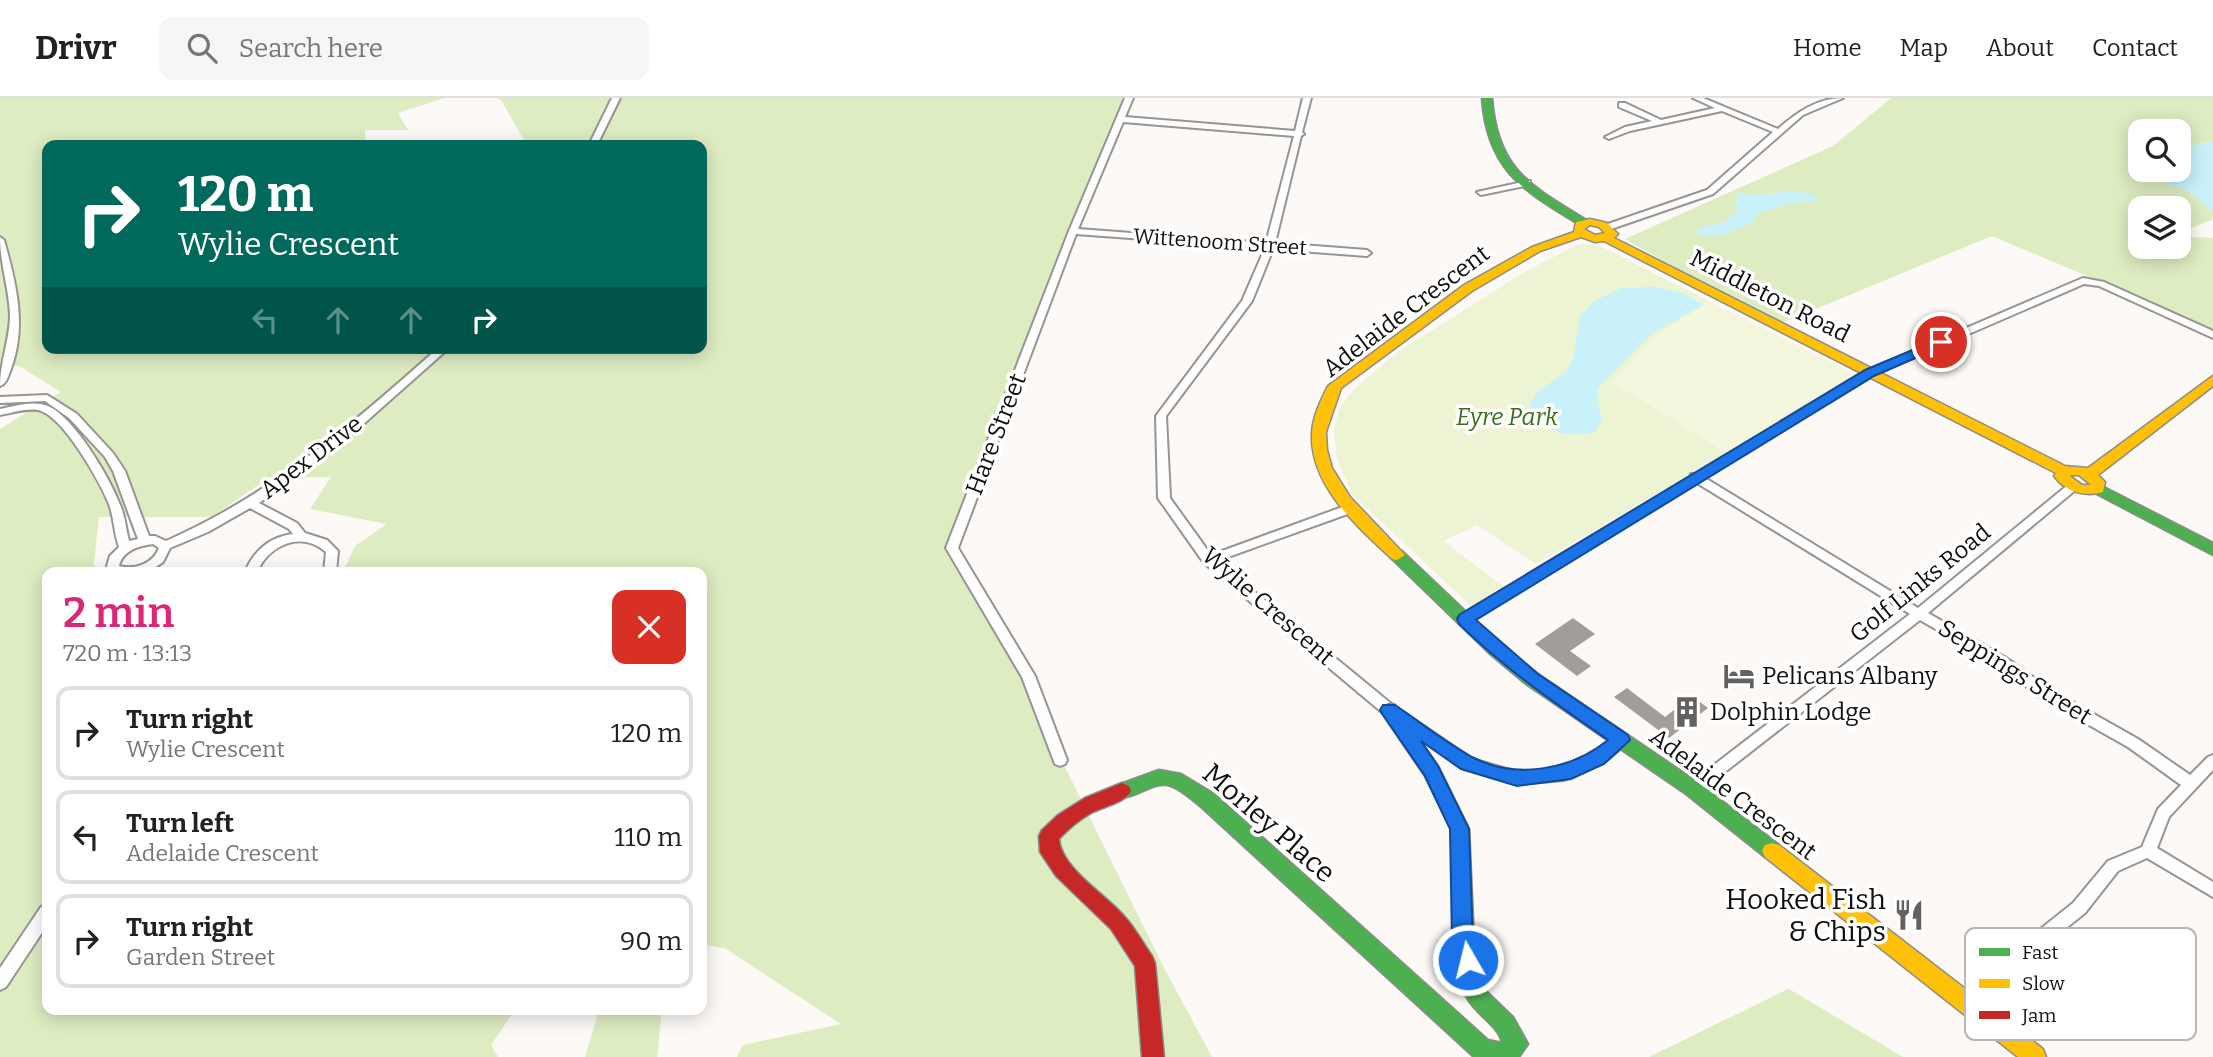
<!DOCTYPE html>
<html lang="en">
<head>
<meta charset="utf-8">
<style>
	body { margin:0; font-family:Bitter,serif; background:#f6f6f6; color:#222; height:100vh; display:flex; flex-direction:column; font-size:26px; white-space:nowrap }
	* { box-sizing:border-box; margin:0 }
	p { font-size:23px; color:#767676 }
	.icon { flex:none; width:38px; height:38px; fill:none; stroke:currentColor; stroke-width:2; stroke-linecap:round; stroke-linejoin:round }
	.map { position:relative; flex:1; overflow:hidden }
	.details { position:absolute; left:42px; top:469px; width:665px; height:448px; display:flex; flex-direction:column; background:#fff; border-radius:14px; box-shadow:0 4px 18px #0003 }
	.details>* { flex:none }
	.top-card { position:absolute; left:42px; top:42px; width:665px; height:214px; border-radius:14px; box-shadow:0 4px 18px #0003; background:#00695c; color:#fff; overflow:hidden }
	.buttons { position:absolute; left:2128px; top:21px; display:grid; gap:14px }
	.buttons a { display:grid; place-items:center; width:63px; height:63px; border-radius:14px; background:#fff; box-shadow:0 4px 18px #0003; font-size:35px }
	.pin { position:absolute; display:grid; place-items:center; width:60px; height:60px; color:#fff; margin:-30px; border:4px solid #fff; border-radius:50%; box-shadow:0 2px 7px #0007 }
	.me { position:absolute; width:77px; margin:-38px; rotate:352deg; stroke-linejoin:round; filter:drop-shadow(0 0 5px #0008) }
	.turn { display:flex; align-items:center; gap:24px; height:147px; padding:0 21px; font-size:32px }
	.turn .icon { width:91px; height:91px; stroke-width:2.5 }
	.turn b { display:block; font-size:49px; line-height:60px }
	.lanes { display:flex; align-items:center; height:66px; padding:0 21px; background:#0003; justify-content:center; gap:35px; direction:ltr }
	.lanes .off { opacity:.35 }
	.round { display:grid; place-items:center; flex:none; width:74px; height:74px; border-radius:14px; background:#f6f6f6 }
	.headline { display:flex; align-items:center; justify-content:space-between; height:119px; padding:0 21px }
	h1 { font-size:42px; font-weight:600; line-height:52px; color:#db2777 }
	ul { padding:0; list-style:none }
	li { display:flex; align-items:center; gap:21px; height:94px; margin:0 14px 10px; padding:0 7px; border:4px solid #e0e0e0; border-radius:14px }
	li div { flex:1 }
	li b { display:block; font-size:26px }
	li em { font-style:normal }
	header { display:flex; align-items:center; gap:42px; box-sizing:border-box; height:98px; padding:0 35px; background:#fff; border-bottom:2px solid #e0e0e0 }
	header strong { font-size:33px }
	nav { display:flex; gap:38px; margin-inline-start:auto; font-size:24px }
	.search { width:490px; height:63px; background:#f6f6f6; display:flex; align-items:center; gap:18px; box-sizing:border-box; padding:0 24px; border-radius:14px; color:#767676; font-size:26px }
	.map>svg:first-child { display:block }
</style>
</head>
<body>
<header>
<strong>Drivr</strong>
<div class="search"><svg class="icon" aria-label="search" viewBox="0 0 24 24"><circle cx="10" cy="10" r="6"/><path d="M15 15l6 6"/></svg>Search here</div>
<nav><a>Home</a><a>Map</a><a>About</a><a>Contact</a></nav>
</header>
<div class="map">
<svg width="2213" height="959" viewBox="0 0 2213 959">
	<rect width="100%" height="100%" fill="#fcf9f6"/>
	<path fill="#ecf4d3" d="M1596,146L1711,204L1656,238L1613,284L1727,355L1536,466L1477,427L1444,443L1504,489L1472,509L1353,397L1337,361L1334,332L1339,311L1354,291L1399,253L1526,173L1577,147Z"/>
	<g fill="#deecc1" fill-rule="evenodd">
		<path d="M0,0H444L398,15L408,32H365L366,47H47V250H702V47H520L524,42L501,2L496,0H1126L954,444L1163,868L1212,959H737L743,947L841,926L726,851L702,846V474H343L355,448L387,426L310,411L331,379L269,380L211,419H99L93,474H47V912H515L491,947L498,959H0V331L61,294L19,268L0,269Z"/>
		<path d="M1891,0H2213V43L2179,50V33H2140V72H2164L2169,88L2186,91L2213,113V121L2185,133L2193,139L2213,140V231L1992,138L1777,227L1625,141L1833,48ZM2140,110H2179V149H2140Z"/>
		<path d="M1789,891L1903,959H1649L1788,891Z"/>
		<path d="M599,912H662L657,959H585Z"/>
	</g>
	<path fill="#f4f7de" d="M1711,204L1857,277L1727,355L1613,284L1656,238Z"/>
	<g fill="#c8f1fa">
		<path d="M2213,43V113L2186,91L2169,88L2164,72H2179V50Z"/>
		<path d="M1788,93L1810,95L1819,103L1793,105L1758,115L1754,123C1733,134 1718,142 1694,135L1702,129L1725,124L1738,111L1735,108L1739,102L1735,98L1739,95L1760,97Z"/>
		<path d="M1655,189L1683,195L1703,207L1651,236L1598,290L1597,301L1602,322L1595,334C1566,339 1555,336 1532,318L1530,305L1541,291L1566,274L1574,258L1580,218L1594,203L1621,190Z"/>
	</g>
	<g fill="#a09d9b">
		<path d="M1573,520L1595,536L1570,553L1591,568L1577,578L1535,546Z"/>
		<path d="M1627,590L1665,619L1692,598L1708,610L1669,640L1614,599Z"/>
	</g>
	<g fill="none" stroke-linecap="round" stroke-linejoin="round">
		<defs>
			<g id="street">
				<path d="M612,0H620L597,47H589Z"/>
				<path d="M1125,0H1133L1125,19L1295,33L1303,0H1311L1302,34L1304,36L1301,38L1275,145L1367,152L1371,155L1367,158L1273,151L1252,203L1166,318L1170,400L1211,457L1345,408H1353L1355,411L1353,414L1217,463L1394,608L1472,661L1517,674L1563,670L1593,657L1616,638L1621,636L1626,638L1628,642L1626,646L1603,665L1564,682L1517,686L1463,670L1384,616L1204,465L1158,400L1156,318L1242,203L1265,150L1076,136L958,450L1035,578L1067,662L1065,666L1060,668L1055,666L1022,579L946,450L1069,133ZM1123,24L1294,38L1266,145L1078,131Z"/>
				<path d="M1693,0H1703L1778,31C1796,15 1817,0 1843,0L1803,17L1713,96L1611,131H1605V127L1707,92L1773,34L1722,13L1630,33L1609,41L1605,39L1625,29L1652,23L1619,9V5H1625L1661,22L1715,10Z"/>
				<path d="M1527,83H1530V87L1481,97L1477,94Z"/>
				<path d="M0,139L4,142C16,185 27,227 11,271C8,278 7,285 0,288C0,264 10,241 10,217C9,190 0,166 0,139Z"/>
				<path d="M2083,180L2104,184L2213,233V240L2099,188L2084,186L1874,277L1705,380L1918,510L2069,386H2077L2079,389L1928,515L2006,560L2053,593L2138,641L2190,677L2208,659L2213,657V672L2169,719L2157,750L2213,784V799L2147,760L2118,773L2085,815L2040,851L1991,925L1985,927L1979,925L1977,919L1979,913L2028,841L2073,805L2108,763L2142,749L2158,711L2181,687L2128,649L2043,601L1996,566L1920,522L1698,695L1693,697L1688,695L1686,691L1688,687L1910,516L1697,385L1469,524H1461L1459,521L1461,518L1690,379L1691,376H1696L1866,273Z"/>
				<path d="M438,250H449L351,337L317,364L259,405L297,425L305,435L327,442L338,453L336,474H324L326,454C301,432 269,447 257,474H245C254,453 269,439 293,436L289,431L250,410L208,434L170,450L163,464L150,473L111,474L107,468L110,458L119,449C114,435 114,420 109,406C100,384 63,317 38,312C26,310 12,315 0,317V311C15,308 33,302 48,308C74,319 110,380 120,407C125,418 126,431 129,443L138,441L113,373L105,359L69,320L45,303L0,305V299L47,297L77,316L113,355L125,373L149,438H155L166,443C271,397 353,326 438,250ZM153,446L159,450C153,466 135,472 119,468C123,452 139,448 153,446Z"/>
				<path d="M47,807V827L6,889L0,892V870L41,809Z"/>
			</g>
			<g id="fast">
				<path d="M1482,0H1492C1497,72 1531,88 1588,123V127H1580C1523,92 1487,73 1482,0Z"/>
				<path d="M2098,386L2213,445V457L2093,394L2091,391Z"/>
				<path d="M1397,452L1402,453L1501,547L1538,576L1700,686L1779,747L1782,753L1779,759L1772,761L1765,759L1686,696L1526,586L1489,555L1392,461L1389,457Z"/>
				<path d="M1159,672L1181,676L1214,696L1488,942L1502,945C1499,927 1474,916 1466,898L1454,847L1457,840L1464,838L1471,840L1486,893L1513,919L1528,946L1519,959H1474L1200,708C1191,701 1182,692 1171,688C1152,681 1134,705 1115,698L1113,693L1115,688Z"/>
			</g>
			<g id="slow">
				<path d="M1590,121L1607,125L1618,136L1614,140L2065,368L2088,370L2213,278V288L2098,377L2105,384L2103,394C2084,399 2066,394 2054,378L2056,375L1604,143L1595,144L1581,139L1540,153L1472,193L1341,290L1326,334L1327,352L1332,370L1350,399L1405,457L1397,462L1392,461C1357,428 1309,387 1312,334C1313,318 1321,302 1328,288L1464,187L1532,149L1574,134L1576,124ZM1590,127L1599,129L1605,135L1595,137L1584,131ZM2071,377H2079L2091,387H2082L2070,378Z"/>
				<path d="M1772,745L1779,747L2043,951L2046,959H2018L1765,759L1762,753L1765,747Z"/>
			</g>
			<g id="jam">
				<path d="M1389,605L1395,607L1438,668L1469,731L1474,847L1471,854L1464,856L1457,854L1454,847L1451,731L1425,678L1380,612L1383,607Z"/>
				<path d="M1122,685L1129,688L1131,693C1126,704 1103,709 1091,715C1079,722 1068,731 1059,741C1061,770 1105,796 1124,818C1135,830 1143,845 1152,858L1155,865L1164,959H1142L1135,868L1111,831L1056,778L1040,754L1039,738L1042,732L1058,717L1085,700Z"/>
			</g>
		</defs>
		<use href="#street" stroke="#969594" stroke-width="4"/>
		<use href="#fast" stroke="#8d8c8a" stroke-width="3"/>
		<use href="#slow" stroke="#8d8c8a" stroke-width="3"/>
		<use href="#jam" stroke="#8d8c8a" stroke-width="3"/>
		<use href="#street" fill="#fffefe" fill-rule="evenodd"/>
		<use href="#fast" fill="#4caf50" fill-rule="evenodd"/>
		<use href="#slow" fill="#ffc107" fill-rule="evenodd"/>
		<use href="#jam" fill="#c62828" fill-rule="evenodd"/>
	</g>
	<path fill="#1a73e8" stroke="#114b97" stroke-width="2" d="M1941,240L1945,241V247L1874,278L1476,522L1538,576L1628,637L1630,642L1604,666L1571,681L1517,688L1461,671L1421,643L1438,668L1469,731L1473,843L1478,862L1475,868L1468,871L1460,868L1452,843L1450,731L1425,678L1383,617L1380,612L1383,607H1395C1420,624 1445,644 1472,659C1516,682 1571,672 1608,642C1556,606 1505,571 1459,526L1457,521L1459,517L1865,272Z"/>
	<defs>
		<symbol id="hotel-bare" viewBox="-9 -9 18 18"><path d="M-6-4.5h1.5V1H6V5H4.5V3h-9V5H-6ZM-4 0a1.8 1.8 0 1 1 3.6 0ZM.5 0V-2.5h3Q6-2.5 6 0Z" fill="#636260" stroke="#fff" stroke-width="2.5" paint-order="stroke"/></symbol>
		<symbol id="building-bare" viewBox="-9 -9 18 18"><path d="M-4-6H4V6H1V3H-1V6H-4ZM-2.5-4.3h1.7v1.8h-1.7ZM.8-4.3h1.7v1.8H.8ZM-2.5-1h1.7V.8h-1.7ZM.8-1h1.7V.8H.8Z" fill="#636260" stroke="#fff" stroke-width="2.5" paint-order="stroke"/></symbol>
		<symbol id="restaurant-bare" viewBox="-9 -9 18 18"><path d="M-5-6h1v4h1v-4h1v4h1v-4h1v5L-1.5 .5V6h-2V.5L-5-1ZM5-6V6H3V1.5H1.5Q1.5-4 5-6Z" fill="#636260" stroke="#fff" stroke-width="2.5" paint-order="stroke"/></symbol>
	</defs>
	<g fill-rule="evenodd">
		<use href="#hotel-bare" x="1717" y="556" width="44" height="44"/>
		<use href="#building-bare" x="1665" y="592" width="44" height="44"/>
		<use href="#restaurant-bare" x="1887" y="795" width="44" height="44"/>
	</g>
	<g text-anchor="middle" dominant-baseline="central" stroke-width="7" stroke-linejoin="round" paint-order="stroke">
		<g font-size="21" fill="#101010" stroke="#fff">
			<text transform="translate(1220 144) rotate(4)">Wittenoom Street</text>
		</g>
		<g font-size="24" fill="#101010" stroke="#fff">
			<text transform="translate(1770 198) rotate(27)">Middleton Road</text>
			<text transform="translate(1406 213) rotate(-37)">Adelaide Crescent</text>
			<text transform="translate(996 336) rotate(-69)">Hare Street</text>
			<text transform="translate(311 359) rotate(-37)">Apex Drive</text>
			<text transform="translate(1920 485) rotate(-39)">Golf Links Road</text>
			<text transform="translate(1268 508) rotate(41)">Wylie Crescent</text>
			<text transform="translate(2015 574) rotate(32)">Seppings Street</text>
			<text transform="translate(1733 696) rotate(37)">Adelaide Crescent</text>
		</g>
		<g font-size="24" font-style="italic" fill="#3b7018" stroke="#fff">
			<text x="1507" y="319">Eyre Park</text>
		</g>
		<g font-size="24" fill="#101010" stroke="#fff" text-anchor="start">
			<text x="1762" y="578">Pelicans Albany</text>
			<text x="1710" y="614">Dolphin Lodge</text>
		</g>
		<g font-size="28" fill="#101010" stroke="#fff">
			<text transform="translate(1269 725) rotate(41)">Morley Place</text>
		</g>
		<g font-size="28" fill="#101010" stroke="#fff" text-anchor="end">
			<text x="1886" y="801">Hooked Fish<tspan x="1886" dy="32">&amp; Chips</tspan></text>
		</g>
	</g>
	<rect x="1965" y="830" width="231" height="112" rx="10" fill="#fff" stroke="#b7b7b7" stroke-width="2"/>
	<rect x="1979" y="850" width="31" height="8" fill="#4caf50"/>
	<rect x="1979" y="881" width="31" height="9" fill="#ffc107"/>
	<rect x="1979" y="913" width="31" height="8" fill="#c62828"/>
	<g font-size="19" fill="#101010">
		<text x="2022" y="861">Fast</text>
		<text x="2022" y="892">Slow</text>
		<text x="2022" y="924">Jam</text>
	</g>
</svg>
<div class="buttons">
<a><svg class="icon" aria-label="search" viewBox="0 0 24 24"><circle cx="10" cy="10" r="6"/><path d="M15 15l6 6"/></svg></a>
<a><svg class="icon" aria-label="layers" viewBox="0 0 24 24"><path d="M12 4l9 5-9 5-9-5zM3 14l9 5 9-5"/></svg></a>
</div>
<div class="pin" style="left:1941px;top:244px;background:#d93025"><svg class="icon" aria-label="arrive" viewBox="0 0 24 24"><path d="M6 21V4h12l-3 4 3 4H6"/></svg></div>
<svg class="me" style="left:1468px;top:862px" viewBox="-20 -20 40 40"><circle r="17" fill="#1a73e8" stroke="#fff" stroke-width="3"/><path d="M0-11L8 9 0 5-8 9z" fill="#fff"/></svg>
<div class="top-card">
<div class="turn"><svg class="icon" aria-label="right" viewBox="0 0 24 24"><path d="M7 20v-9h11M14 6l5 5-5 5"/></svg><div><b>120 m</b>Wylie Crescent</div></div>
<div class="lanes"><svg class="icon off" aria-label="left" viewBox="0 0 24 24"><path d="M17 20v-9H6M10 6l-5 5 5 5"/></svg><svg class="icon off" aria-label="ahead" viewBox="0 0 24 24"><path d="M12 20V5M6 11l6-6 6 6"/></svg><svg class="icon off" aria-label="ahead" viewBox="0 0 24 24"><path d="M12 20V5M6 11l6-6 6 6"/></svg><svg class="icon" aria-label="right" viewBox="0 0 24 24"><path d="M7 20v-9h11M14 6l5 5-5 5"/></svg></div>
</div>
<section class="details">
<div class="headline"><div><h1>2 min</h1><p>720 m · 13:13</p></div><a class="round" style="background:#d93025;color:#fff"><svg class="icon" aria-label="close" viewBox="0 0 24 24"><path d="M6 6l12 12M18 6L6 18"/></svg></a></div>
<ul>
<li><svg class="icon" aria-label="right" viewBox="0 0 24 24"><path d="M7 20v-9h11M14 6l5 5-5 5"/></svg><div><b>Turn right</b><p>Wylie Crescent</p></div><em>120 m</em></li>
<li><svg class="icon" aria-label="left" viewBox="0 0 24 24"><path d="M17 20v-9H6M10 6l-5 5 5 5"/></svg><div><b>Turn left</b><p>Adelaide Crescent</p></div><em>110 m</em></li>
<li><svg class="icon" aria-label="right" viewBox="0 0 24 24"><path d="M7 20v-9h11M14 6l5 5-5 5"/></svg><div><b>Turn right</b><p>Garden Street</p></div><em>90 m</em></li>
</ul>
</section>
</div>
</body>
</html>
